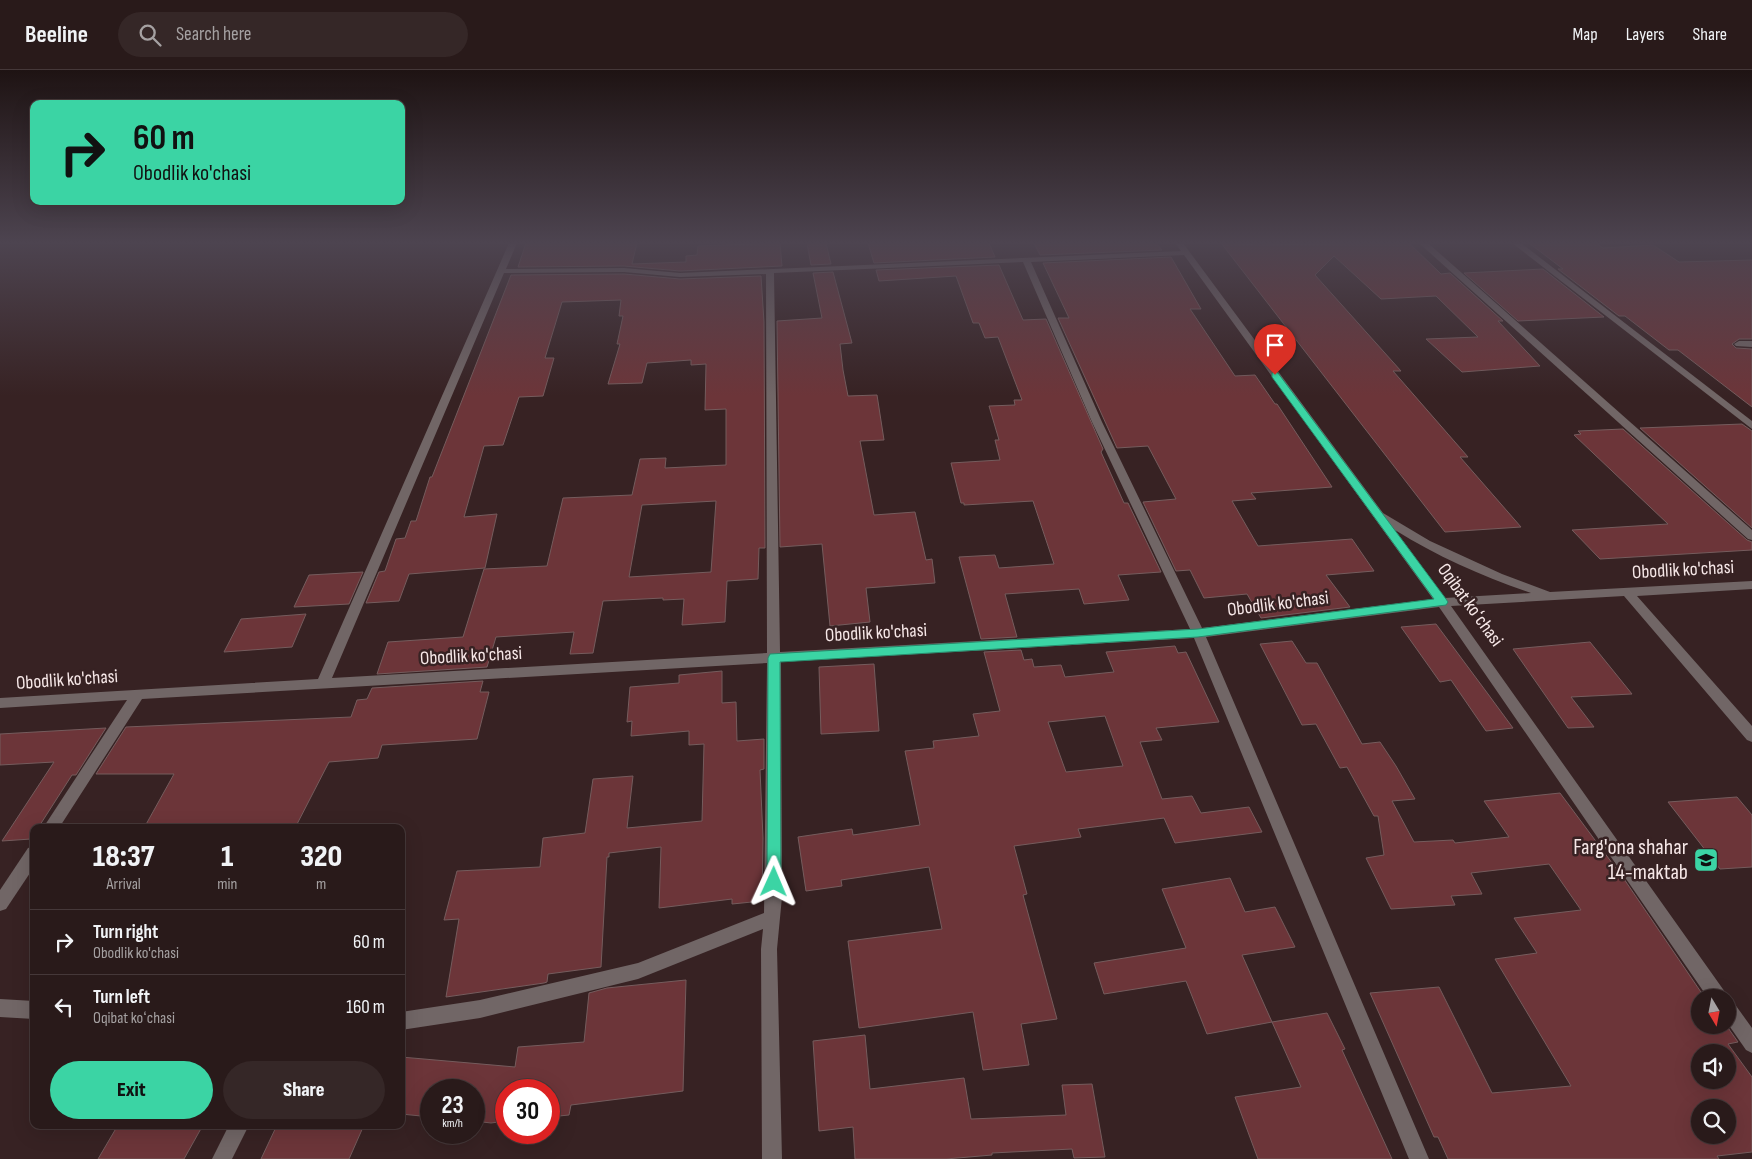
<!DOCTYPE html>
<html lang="en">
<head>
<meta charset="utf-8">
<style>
	body { margin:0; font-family:"Sofia Sans Condensed",sans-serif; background:#352727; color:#f1f3f6; height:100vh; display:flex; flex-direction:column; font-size:19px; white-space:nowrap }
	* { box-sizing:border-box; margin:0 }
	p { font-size:16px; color:#a5a1a2 }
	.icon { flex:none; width:28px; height:28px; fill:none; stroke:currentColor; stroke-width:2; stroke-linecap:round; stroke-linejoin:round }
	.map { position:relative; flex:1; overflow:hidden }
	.sheet { position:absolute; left:30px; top:754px; width:375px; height:305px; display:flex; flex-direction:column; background:#291a1a; border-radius:10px; box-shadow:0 5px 20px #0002,0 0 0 1px #453839 }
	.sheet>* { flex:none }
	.hud { position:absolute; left:30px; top:30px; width:375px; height:105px; border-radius:10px; box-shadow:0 5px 20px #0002,0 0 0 1px #453839; background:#3bd4a4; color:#111; overflow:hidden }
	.needle { width:32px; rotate:170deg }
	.tools { position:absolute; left:1691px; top:919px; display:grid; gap:10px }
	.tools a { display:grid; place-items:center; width:45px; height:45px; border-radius:50%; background:#291a1a; box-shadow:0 5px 20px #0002,0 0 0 1px #453839; font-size:25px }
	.speed { position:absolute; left:420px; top:1009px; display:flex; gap:10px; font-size:25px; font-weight:700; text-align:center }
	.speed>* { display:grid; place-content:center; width:65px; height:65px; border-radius:50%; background:#291a1a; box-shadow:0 5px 20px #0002,0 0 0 1px #453839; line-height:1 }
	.speed small { font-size:12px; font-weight:400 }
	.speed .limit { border:8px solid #d22; background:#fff; color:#111 }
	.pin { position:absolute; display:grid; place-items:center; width:42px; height:42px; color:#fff; margin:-51px -21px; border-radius:50% 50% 50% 0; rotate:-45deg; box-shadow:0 0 5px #0007 }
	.pin .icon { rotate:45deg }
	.me { position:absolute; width:55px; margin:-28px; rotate:1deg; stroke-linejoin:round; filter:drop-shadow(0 0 4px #0008) }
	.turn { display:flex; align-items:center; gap:18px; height:105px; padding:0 20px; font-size:22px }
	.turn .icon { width:65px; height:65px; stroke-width:2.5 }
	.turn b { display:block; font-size:35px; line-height:42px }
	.eta { display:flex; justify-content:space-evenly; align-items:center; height:85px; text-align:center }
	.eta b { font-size:30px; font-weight:800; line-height:35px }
	.primary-button { display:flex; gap:10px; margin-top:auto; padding:10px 20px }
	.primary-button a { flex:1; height:58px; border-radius:30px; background:#3bd4a4; color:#111; font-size:20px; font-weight:800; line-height:58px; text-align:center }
	.primary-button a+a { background:#352727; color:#f1f3f6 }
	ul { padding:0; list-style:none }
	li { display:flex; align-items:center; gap:15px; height:65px; padding:0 20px; border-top:1px solid #453839 }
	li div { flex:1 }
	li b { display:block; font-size:19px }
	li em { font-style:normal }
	header { display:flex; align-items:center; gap:30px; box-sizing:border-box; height:70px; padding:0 25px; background:#291a1a; border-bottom:1px solid #453839 }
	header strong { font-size:24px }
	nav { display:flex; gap:28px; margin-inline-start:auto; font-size:18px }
	.search { width:350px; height:45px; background:#352727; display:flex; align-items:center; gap:12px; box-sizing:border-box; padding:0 18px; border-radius:28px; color:#a5a1a2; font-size:19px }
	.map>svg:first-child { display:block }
</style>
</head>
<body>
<header>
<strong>Beeline</strong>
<div class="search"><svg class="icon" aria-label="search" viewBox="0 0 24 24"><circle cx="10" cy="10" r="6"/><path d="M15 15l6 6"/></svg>Search here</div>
<nav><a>Map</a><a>Layers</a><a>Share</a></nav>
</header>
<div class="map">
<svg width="1752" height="1089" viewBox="0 0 1752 1089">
	<rect width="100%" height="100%" fill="#372223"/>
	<g fill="#6c3539" stroke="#755c5d" fill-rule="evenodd">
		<path d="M526,173H637L632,194L686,192V186L697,185L698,176L780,173L782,196L680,201L624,196L518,197Z"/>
		<path d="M807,173H826L831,194L811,195Z"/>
		<path d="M868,173H989L995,187L874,193Z"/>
		<path d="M1034,173H1156L1162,180L1040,185Z"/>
		<path d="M1221,173L1258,175L1409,173L1441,204L1450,203L1503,251H1498L1540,296L1462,302L1426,269L1478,267L1436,226L1381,229L1334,186L1315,205L1401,301H1393L1468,387H1460L1521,457L1445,462Z"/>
		<path d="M1529,173H1596L1603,178L1653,175L1679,192L1752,190V269H1739L1732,274L1736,278L1752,279V337L1678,280H1669L1625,246H1619L1558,199H1563Z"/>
		<path d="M1171,187L1201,239H1190L1235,306L1255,305L1275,334H1277L1332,417L1251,423L1256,429L1232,431L1258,476L1352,469L1374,501L1326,505L1350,537L1261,548L1247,524L1204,528L1190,500L1176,501L1143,432L1176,429L1148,376L1117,378L1058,248H1069L1043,193Z"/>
		<path d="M999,195L1023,250L1046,249L1103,379L1101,382L1124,433H1128L1161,502L1118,505L1129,530L1084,534L1079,519L1005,524L1017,567L981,569L959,487L995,485L999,498L1054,494L1033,431L964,435V433H961L951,393L1000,390L995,370H999L989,336L1015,335L1014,330H1022L998,267L985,268L979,253H973L956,206L879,211L876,200Z"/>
		<path d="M1543,199L1604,247L1518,251L1464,203Z"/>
		<path d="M833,202L852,273L840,274L843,300L848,326L877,325L884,370L860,371L874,445L915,442L926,490L932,489L935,513L866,518L870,552L830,556L822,474L780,477L777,251L822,248L813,203Z"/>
		<path d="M624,204L680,209L761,206L764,252L765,478H759L758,509L727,511L725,552L682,555L684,529L663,530V528L603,531L593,583L570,584L574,562L496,567L487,597L377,604L388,572L463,567L484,499L547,496L563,428L632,425L640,389L666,388L665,398L726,395V339L705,340L706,294L691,295V290L647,293L642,313L608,314L620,274H617L623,246H619L621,230L562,232L545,288H554L543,326L519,327L503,375L484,376L464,447L497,444L485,498L409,504L399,531L366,533L379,502L385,501L396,469L405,468L411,451H416L430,407H432L511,205ZM716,431L711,502L629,507L642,435Z"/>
		<path d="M1742,354L1752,361V458L1640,358Z"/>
		<path d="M1623,359L1747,470L1752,472V480L1600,489L1572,460L1668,454L1574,365L1581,364L1578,361Z"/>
		<path d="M363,502L349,534L294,537L309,505Z"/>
		<path d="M306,544L292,577L224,582L241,549Z"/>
		<path d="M1436,554L1488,624L1513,658L1486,661L1451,610L1440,612L1401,557Z"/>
		<path d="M1292,571L1306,593H1317L1362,674L1380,672L1396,696L1415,729L1392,731L1414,772L1453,770L1455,773L1509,767L1484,731L1560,723L1624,809L1705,928H1700V955H1726L1738,972L1728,974L1752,1007V1082L1717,1086L1719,1089H1448L1438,1067H1434L1370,923L1439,917L1492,1023L1571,1016L1495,889L1537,883L1514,848L1581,840L1549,794L1471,803L1482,824L1451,826L1455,835L1391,839L1366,788L1384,785L1378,746H1374L1347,697L1340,698L1316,654L1302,655L1260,574ZM1700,982H1728V1010H1700ZM1700,1038H1728V1065H1700Z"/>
		<path d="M1590,572L1632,624L1571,627L1594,657L1568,658L1513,579Z"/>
		<path d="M1175,576L1178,583L1186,582L1219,652L1156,658L1162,670L1140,672L1162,729L1192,726L1201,743L1249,737L1262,762L1175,773L1164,748L1078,759L1081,767L1014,776L1027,824L1023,825L1057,949L1021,954L1029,995L983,1000L973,942L859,958L848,871L942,859L929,797L841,810L842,816L806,821L798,767L852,759L853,765L920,755L905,681L934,678L933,671L979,666L973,644L1000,641L984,582L1021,580L1024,590L1032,589L1034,597L1061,595L1065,607L1114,602L1106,582ZM1105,646L1123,696L1066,702L1048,652Z"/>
		<path d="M874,594L879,661L821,664L819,597Z"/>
		<path d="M722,601V633L736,632L737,671L764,669V699L760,700L763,768L762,831L732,834V829L659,838L661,777L609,783V787H607L601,897L548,904L547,912L544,913L446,927L459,849L444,850L457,801L540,797L543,768L585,763L593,709L633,706L627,758L702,751L704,674L689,675V661L631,666L632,651L627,652L630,617L679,613V605Z"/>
		<path d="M483,611L480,622H489L477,669L382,675L378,688L329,692L295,758H144L174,704H96L126,657L351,647L357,630L367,629L372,618Z"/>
		<path d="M106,658L76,705H72L38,758H34V764L31,769L2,771L54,692L0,695V664Z"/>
		<path d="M1737,727L1752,745V797L1720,799L1668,732Z"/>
		<path d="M1230,808L1245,842L1275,837L1295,877L1242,885L1272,952L1207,964L1186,911L1104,924L1094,893L1186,878L1162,819Z"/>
		<path d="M686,910L683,1021L571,1035L569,1045L549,1047V1020H506V1051L491,1053L474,1051V1020H431V1047L401,1044V987L515,997L518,977L584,972L589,923L607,918Z"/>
		<path d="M1327,943L1345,979L1342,980L1392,1089H1258L1235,1027L1301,1017L1272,952Z"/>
		<path d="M865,965L870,1019L964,1008L971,1049L1066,1045L1062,1015L1092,1014L1105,1087L1074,1088L1072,1079L992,1083V1085L946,1089H855L853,1057L819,1061L813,971Z"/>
		<path d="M118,1055H203L184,1089H98Z"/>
		<path d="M277,1055H364L349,1089H261Z"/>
	</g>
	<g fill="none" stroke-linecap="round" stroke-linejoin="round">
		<g fill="#716666" fill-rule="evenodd">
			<path d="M509,173H517L506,199L624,198L680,203L1181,181L1175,173H1183L1383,443L1430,471L1502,504L1550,522L1752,511V519L1637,526L1752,656V672L1747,670L1624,526L1451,536L1725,922L1728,928V929L1708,928L1439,537L1206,567L1429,1089H1409L1194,568L781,592L782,827L777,879L782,1089H762L761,879L763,859L638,909L480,948L401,960V942L480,930L638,893L764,843L767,593L142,629L59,758H43L127,630L0,638V628L318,609ZM1184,185L1433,529L1202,558L1102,352L1031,192ZM1023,192L1092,352L1190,559L780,582L774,203ZM624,202L680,207L766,204L767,583L332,608L504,203ZM1395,460C1438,487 1484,507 1531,523L1445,528Z"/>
			<path d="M1419,173H1428L1752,460V470L1748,469Z"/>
			<path d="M1512,173H1521L1752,351V359Z"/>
			<path d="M1739,271H1752V277L1736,276L1734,274Z"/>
			<path d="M34,776V797L6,839L0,841V820L28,778Z"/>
			<path d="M0,929L34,931V949L0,947Z"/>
			<path d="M1728,930L1734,933L1752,958V983L1746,980L1728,954Z"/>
			<path d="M229,1055H249L232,1089H212Z"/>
		</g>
	</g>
	<linearGradient id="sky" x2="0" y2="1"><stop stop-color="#1e1313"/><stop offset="0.53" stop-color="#4d4450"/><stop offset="1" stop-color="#4d4450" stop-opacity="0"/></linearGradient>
	<rect width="1752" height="326" fill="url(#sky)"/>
	<path fill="#3bd4a4" stroke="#268a6b" d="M1275,302L1278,303L1446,529L1448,532L1446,535L1198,567L780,592L781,812L779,817L774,819L769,817L767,812L768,588L770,584L1198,559L1434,529L1272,307V303Z"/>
	<defs>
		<symbol id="school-square" viewBox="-11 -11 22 22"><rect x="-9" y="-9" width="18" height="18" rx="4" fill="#3bd4a4" stroke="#372223"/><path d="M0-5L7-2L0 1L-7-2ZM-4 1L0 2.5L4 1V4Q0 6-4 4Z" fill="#111"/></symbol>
	</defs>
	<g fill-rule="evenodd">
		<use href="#school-square" x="1692" y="776" width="28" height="28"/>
	</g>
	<g text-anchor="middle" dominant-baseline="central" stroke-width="5" stroke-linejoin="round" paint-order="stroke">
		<g font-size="19" fill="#f6e7e7" stroke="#372223">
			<text transform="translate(1683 500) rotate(-3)">Obodlik ko'chasi</text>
			<text transform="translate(1278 534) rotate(-7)">Obodlik ko'chasi</text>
			<text transform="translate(1470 535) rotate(54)">Oqibat koʻchasi</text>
			<text transform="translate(876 563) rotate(-3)">Obodlik ko'chasi</text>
			<text transform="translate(471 586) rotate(-3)">Obodlik ko'chasi</text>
			<text transform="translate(67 610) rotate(-4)">Obodlik ko'chasi</text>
		</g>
		<g font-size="22" fill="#f6e7e7" stroke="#372223" text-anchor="end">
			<text x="1688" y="777">Farg'ona shahar<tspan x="1688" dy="25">14-maktab</tspan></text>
		</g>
	</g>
</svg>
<div class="tools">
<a><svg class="needle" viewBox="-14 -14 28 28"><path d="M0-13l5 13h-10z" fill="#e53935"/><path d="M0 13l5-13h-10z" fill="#a5a1a2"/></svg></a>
<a><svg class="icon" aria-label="sound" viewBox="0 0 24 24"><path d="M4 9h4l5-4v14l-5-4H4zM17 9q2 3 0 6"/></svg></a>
<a><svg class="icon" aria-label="search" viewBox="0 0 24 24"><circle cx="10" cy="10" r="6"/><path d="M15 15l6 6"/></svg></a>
</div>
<div class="speed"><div>23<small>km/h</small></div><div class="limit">30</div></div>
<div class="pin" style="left:1275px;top:305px;background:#d93025"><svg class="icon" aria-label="arrive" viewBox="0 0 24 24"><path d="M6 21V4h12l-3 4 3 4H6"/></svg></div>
<svg class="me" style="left:774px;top:812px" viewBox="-20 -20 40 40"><path d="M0-17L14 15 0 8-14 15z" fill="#3bd4a4" stroke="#fff" stroke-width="4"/></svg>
<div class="hud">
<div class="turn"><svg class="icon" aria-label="right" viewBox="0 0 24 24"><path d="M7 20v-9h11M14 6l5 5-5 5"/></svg><div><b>60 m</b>Obodlik ko'chasi</div></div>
</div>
<section class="sheet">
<div class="eta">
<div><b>18:37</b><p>Arrival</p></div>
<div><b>1</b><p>min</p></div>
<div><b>320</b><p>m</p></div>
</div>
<ul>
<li><svg class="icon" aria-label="right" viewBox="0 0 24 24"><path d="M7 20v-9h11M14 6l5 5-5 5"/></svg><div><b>Turn right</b><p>Obodlik ko'chasi</p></div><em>60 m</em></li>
<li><svg class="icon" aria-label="left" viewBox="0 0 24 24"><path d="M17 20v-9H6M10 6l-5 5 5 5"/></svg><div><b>Turn left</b><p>Oqibat koʻchasi</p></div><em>160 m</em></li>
</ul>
<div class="primary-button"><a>Exit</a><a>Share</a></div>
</section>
</div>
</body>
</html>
